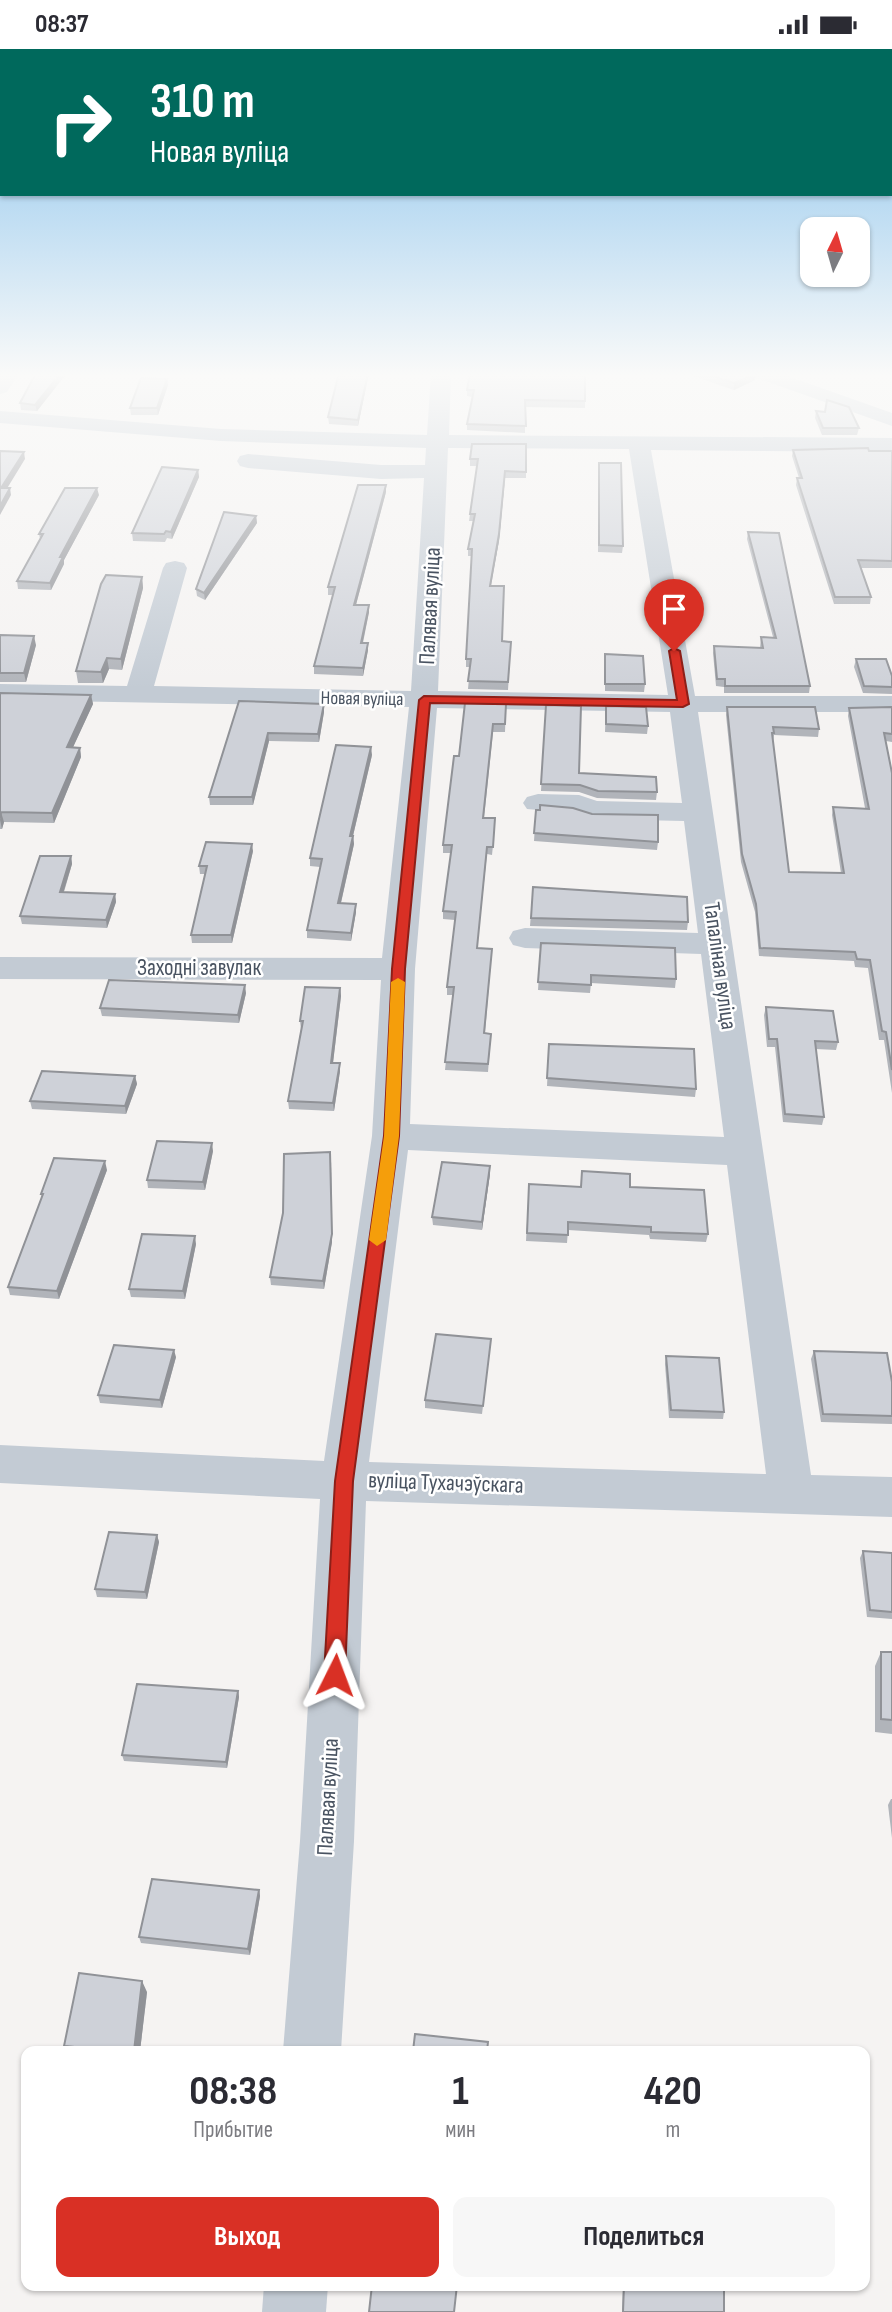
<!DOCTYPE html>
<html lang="ru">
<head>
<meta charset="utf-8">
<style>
	body { margin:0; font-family:"Sofia Sans Condensed",sans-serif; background:#f7f7f7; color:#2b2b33; height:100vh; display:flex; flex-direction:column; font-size:26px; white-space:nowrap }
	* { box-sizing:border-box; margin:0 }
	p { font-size:23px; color:#7c7c81 }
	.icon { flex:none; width:38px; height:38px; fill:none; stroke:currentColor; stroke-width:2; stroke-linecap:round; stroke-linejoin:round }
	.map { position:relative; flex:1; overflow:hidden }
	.panel { position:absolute; left:21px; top:1997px; width:849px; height:245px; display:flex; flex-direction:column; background:#fff; border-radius:14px; box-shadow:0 2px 5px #0004 }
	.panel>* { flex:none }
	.hud { position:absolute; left:0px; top:0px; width:892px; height:147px; box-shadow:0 2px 5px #0004; background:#00695c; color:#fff; overflow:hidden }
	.needle { width:46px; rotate:5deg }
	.buttons { position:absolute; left:800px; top:168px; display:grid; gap:14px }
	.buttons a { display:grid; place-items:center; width:70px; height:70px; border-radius:14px; background:#fff; box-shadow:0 2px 5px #0004; font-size:35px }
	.pin { position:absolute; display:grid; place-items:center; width:60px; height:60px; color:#fff; margin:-72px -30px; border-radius:50% 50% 50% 0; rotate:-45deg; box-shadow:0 0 7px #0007 }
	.pin .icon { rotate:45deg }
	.me { position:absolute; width:77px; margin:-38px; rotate:3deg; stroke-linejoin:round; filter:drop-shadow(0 0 5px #0008) }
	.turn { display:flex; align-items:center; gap:24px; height:147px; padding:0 35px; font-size:32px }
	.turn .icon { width:91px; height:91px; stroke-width:2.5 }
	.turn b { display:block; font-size:49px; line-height:60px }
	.eta { display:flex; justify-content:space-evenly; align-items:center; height:119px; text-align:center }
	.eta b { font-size:42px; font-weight:700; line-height:49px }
	.primary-button { display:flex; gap:14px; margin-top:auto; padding:14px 35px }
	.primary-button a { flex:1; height:80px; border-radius:14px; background:#d93025; color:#fff; font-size:28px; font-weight:700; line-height:80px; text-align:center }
	.primary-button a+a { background:#f7f7f7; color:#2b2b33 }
	.status { display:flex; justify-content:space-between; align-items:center; height:49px; padding:0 35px; background:#fff; direction:ltr }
	.status svg { height:19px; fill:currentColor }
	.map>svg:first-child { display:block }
</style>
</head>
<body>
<div class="status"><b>08:37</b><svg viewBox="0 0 49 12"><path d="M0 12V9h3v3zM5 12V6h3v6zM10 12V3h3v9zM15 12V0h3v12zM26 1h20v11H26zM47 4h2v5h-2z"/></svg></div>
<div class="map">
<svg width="892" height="2263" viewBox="0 0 892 2263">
	<rect width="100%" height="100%" fill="#f5f3f2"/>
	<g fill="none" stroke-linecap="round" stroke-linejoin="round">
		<g fill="#c3cbd4" fill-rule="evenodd">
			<path d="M0,324H19L7,343L0,345Z"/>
			<path d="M431,324H451L449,386L892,389V403L651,401L695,647H892V663H698L811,1426L892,1428V1468L366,1452L354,1792L341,2002H283L300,1792L320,1450L0,1434V1396L324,1412L372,1087L381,931L0,930V908L382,909L409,658L0,651V635L127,637L163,519L166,514L175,512L184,514L187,519L154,637L411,642L424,429L381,430L248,419L240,417L237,412L240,407L248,405L381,416H425L426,399L221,392L0,374V362L221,380L427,386ZM448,399L629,400L668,646L438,642ZM437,659L670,663L682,754L597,752L579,746L538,745L527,748L523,754L527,760L573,764L591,770L684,772L698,884L525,879L513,882L509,889L513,896L525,899L701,905L724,1088L410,1075L415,920ZM408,1101L727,1116L766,1425L369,1413Z"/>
			<path d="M751,324H779L892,364V377L754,328Z"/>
			<path d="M264,2236H328L326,2263H262Z"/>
		</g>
	</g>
	<g fill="#b1b4ba">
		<path d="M20,324H67L37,362L21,361L20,354L34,326L21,325Z"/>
		<path d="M339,324H369L358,377L329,375L328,368Z"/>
		<path d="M585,324V359L525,358V384L467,381V375L472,348L467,347V341Z"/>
		<path d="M684,324H755V331L734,341Z"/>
		<path d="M167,330L168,336L158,366H131L130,359Z"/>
		<path d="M816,362L825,363L859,379L857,386H822L815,369Z"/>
		<path d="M526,395V429H505L499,492L491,537L502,592L511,593L508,641L468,640L470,618H466V610L472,507H468V500L473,472H469L470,465L477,417H470V410Z"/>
		<path d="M793,401L892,402V519H861L871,548L870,555H834L796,436L797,429H799L792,407Z"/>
		<path d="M198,421L199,428L172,490L167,489L165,493L133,492L132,484Z"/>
		<path d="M599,421L623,497L622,504L598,503Z"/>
		<path d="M386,443L356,556H369V563L363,594H368V601L363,627L314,625V617L333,546H328V538Z"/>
		<path d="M99,446L64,511V515L51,541L18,540L17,532L40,490L39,485Z"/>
		<path d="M256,467L257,474L205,551L197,547L196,540Z"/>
		<path d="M748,483L810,637L809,644H724V638L716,637L713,604L714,597L760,599L761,588H773L747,490Z"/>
		<path d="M142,528L143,539L122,621L109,620L103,634H78L76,622Z"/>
		<path d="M0,586L36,596L26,633H0Z"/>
		<path d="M605,605L645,635L644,643L605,642Z"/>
		<path d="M856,610L892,627V645L863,644L854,618Z"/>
		<path d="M0,644L91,646L93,655L73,698L80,699L81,708L54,774L4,773L2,780H0Z"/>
		<path d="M239,652L324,655V663L319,693L269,692L253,756H210L209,748Z"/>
		<path d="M506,655L505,683H493L484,769L495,777L492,806L487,805L477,899L492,900L485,984L491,985L488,1023L445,1021L453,946H447V938L455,871L443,870V862L451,804H443V796L459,707Z"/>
		<path d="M546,656L579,724L657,743L656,751L597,749L579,743L541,742Z"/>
		<path d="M606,657L648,677L647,685L605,683Z"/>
		<path d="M727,658L819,680L818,688L774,686L773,692L789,823L841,824L832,766L833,758L865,759L848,667L849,659L892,658V693L886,692L892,724V1044L884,991H879L868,919L855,918L854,912L759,907L755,863L741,813L726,666Z"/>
		<path d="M372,706L353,787L354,795L341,854L356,855V863L351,892L307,889V881L320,818L310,817V809Z"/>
		<path d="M536,761L658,793L657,801L534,792Z"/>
		<path d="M253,802L232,894H192L191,886L205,825H200L199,817Z"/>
		<path d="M71,807L72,815L64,843L115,845L116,853L107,879L22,875L20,867Z"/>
		<path d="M533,838L688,873L687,881L530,877Z"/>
		<path d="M541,894L676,930L675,939L591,934L590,944L538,941Z"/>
		<path d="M340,939L341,947L333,1014L340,1022L334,1062L289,1060L288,1052L301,980L300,972Z"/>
		<path d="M246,944L239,974L102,967L100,959Z"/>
		<path d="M766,958L838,993L836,1001L816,1000L824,1068L822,1076L783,1073L775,998H767L764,966Z"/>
		<path d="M549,995L696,1040L695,1048L547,1037Z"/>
		<path d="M135,1027L137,1035L126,1065L32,1060L30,1052Z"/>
		<path d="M213,1102L205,1141L148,1139L147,1131Z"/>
		<path d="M331,1111L332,1193L324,1240L271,1236L270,1228Z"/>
		<path d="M107,1121L59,1250L10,1246L8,1238L42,1148L41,1145Z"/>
		<path d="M490,1125L482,1181L433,1176L432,1168Z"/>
		<path d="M529,1135L581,1138H630L708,1185L706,1193L650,1190L649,1186L568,1181L567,1194L526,1192Z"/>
		<path d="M196,1195L185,1250L131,1248L129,1240Z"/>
		<path d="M491,1290L482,1365L425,1359V1351Z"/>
		<path d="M814,1302L892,1333V1375L821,1373L811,1310Z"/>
		<path d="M666,1307L724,1363L723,1370L669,1369L665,1315Z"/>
		<path d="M176,1308L162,1359L100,1354L98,1346Z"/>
		<path d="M157,1486L159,1493L147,1550L97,1548L95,1540Z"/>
		<path d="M863,1502L892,1504V1570L867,1568L860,1509Z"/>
		<path d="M881,1603H892V1685L875,1683V1617Z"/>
		<path d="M238,1642L239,1648L227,1719L124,1712L122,1706Z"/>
		<path d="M891,1750H892V1789L888,1756Z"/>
		<path d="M259,1841L260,1847L250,1906L141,1894L139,1888Z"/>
		<path d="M147,1943L140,2002H67L64,1997Z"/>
		<path d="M623,2236H724V2263H622Z"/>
	</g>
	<g fill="#909297">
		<path d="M61,324H67L37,362L35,356Z"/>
		<path d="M368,324H369L358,377V371Z"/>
		<path d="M756,325L755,331L734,341V334Z"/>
		<path d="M167,330L168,336L158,366L157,359Z"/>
		<path d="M24,403L25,410L3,446L1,439Z"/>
		<path d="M198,421L199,428L172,490L171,483Z"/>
		<path d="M505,429L499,492L489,544L490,537Z"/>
		<path d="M386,436V443L354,563V556Z"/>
		<path d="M10,439L11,446L0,466V457Z"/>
		<path d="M97,439L99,446L64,511V515L51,541L50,534L60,508Z"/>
		<path d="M256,467L257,474L205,551L204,544Z"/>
		<path d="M142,528L143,539L122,621L121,610Z"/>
		<path d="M369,556V563L361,601V594Z"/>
		<path d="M34,587L36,596L26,633L24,624Z"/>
		<path d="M368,594V601L363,627V619Z"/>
		<path d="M107,609L109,620L103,634L101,623Z"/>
		<path d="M91,646L93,655L69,707L67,698Z"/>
		<path d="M324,655V663L319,693L318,685Z"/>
		<path d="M268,684L269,692L253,756L252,748Z"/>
		<path d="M371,698L372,706L351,795L350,787Z"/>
		<path d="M80,699L81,708L54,774L52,764Z"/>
		<path d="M1,763L4,773L2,780L0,771Z"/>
		<path d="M353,787L354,795L339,862L338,854Z"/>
		<path d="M252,795L253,802L232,894L231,886Z"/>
		<path d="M71,807L72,815L61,851L60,843Z"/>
		<path d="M115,845L116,853L107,879L106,871Z"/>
		<path d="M356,855V863L351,892V884Z"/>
		<path d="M245,936L246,944L239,974L238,966Z"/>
		<path d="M340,939L341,947L332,1022L331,1014Z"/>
		<path d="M340,1014V1022L334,1062L333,1054Z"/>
		<path d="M135,1027L137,1035L126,1065L125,1057Z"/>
		<path d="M212,1094L213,1102L205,1141L203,1133Z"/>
		<path d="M331,1111L332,1193L324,1240L323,1232Z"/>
		<path d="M105,1112L107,1121L59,1250L57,1242Z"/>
		<path d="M490,1117V1125L482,1181V1173Z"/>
		<path d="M195,1187L196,1195L185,1250L183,1242Z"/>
		<path d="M174,1301L176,1308L162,1359L160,1351Z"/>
		<path d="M157,1486L159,1493L147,1550L145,1543Z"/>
		<path d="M238,1642L239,1648L227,1719L226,1713Z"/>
		<path d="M259,1841L260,1847L250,1906L248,1900Z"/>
		<path d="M142,1932L147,1943L140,2002H134Z"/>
	</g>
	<g fill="#ced1d8" stroke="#909297" stroke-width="2">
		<path d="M36,324H61L35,356L20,354Z"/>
		<path d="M339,324H368L358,371L328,368Z"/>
		<path d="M470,324H585V352L525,351L526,377L467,375L474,341H467Z"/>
		<path d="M704,324H755L756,325L734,334Z"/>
		<path d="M141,329L167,330L157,359H130Z"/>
		<path d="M827,351L849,358L859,379H823L816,362L825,363Z"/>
		<path d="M472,395H526V423L505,422L499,485L490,537H504L502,592L511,593L508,633L468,632L471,610H466L472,500H468L475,465H470L478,410H470Z"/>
		<path d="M868,399L869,402H892V512L858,511L871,548H835L797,429H802L793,401Z"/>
		<path d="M0,402L24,403L1,439H10L0,457Z"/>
		<path d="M599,414H621L623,497L599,496Z"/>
		<path d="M162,418L198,421L171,483L166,482L164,485L132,484Z"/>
		<path d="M358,436H386L354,556H369L361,594H368L363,619L314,617L335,538H328Z"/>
		<path d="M65,439H97L60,508H63L50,534L17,532L43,485H39Z"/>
		<path d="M224,463L256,467L204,544L196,540Z"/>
		<path d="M748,483L779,484L810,637H725V630H717L714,597L763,599L761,588L776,589Z"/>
		<path d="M106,526L142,528L121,610L107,609L101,623L76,622L101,535Z"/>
		<path d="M0,586L34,587L24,624H0Z"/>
		<path d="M605,605L643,607L645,635H605Z"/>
		<path d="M856,610H886L892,627V638L864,637Z"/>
		<path d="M0,644L91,646L67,698L80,699L52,764L1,763L0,769Z"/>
		<path d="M239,652L324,655L318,685L268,684L252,748H209Z"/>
		<path d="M465,654L506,655L505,675H493L483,769H495L493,798H487L477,899L492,900L484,984L491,985L488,1015L445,1013L454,938H447L456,863L443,862L452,796H443L454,707H459Z"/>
		<path d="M546,656L581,657L579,724L656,728L657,743L598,742L580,736L541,735Z"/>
		<path d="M606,657L646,658L648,677L606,675Z"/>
		<path d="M727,658H815L819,680L773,678L774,684H772L789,823L844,824L833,758L869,760L849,659L892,658V685L884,684L892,724V1021L886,983L882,982L870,911L857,910L855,903L760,899L756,855L742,805Z"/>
		<path d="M336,696L371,698L350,787H353L338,854L356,855L351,884L307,881L322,810L310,809Z"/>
		<path d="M540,756L573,759L592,765L658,766V793L534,784L536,761H540Z"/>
		<path d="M206,793L252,795L231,886H191L207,817H199Z"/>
		<path d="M40,807H71L60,843L115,845L106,871L20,867Z"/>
		<path d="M533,838L687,848L688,873L531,869Z"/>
		<path d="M541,894L675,899L676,930L591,926V936L538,933Z"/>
		<path d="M109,931L245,936L238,966L100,959Z"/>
		<path d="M305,938L340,939L331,1014H340L333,1054L288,1052L303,972H300Z"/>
		<path d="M766,958L833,962L838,993L815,992L824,1068L785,1065L777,990H769Z"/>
		<path d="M549,995L694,1000L696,1040L547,1029Z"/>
		<path d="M42,1022L135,1027L125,1057L30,1052Z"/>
		<path d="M157,1092L212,1094L203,1133L147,1131Z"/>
		<path d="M330,1103L332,1185L323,1232L270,1228L283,1164L284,1105Z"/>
		<path d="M54,1109L105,1112L57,1242L8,1238L43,1145H41Z"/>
		<path d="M442,1113L490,1117L482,1173L432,1168Z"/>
		<path d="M582,1122L630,1125V1138L704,1141L708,1185L651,1183V1178L568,1173V1186L527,1184L529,1135L581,1138Z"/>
		<path d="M142,1185L195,1187L183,1242L129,1240Z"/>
		<path d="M436,1285L491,1290L483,1357L425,1351Z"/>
		<path d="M114,1296L174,1301L160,1351L98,1346Z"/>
		<path d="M814,1302L887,1304L892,1333V1367L823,1365Z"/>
		<path d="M666,1307L719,1309L724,1363L671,1361Z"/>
		<path d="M109,1483L157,1486L145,1543L95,1540Z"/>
		<path d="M863,1502L892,1504V1563L870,1561Z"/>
		<path d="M881,1603H892V1671L881,1670Z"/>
		<path d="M137,1635L238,1642L226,1713L122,1706Z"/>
		<path d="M152,1830L259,1841L248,1900L139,1888Z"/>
		<path d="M79,1924L142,1932L134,2002H118L64,1997Z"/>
		<path d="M415,1985L488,1993L487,2002H413Z"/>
		<path d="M372,2236H457L454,2263H369Z"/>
		<path d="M624,2236H724V2263H623Z"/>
	</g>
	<linearGradient id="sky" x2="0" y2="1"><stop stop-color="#83c0ec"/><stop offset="0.51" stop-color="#fafaf9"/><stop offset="1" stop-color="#fafaf9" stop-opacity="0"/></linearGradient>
	<rect width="892" height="640" fill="url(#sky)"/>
	<path fill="#d93025" stroke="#8d1f18" stroke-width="2" d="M674,599L680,602L689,655L683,658L430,654L405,920L399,1087L353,1432L345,1626L342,1633L335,1635L327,1633L324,1626L335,1432L384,1087L392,920L419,651L424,647L677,651L669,602Z"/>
	<path fill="#f59e0b" d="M398,929L405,933L399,1087L386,1191L377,1197L369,1191L384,1087L391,933Z"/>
	<g text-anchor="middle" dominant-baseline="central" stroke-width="5" stroke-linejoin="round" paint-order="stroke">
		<g font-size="19" fill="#495361" stroke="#fff">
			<text transform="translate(362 650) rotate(1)">Новая вуліца</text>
		</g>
		<g font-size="23" fill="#495361" stroke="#fff">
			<text transform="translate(430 557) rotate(-87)">Палявая вуліца</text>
			<text transform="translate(720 917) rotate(82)">Тапаліная вуліца</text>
			<text x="199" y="919">Заходні завулак</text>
			<text transform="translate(446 1434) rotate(2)">вуліца Тухачэўскага</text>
			<text transform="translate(328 1748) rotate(-87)">Палявая вуліца</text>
		</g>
	</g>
</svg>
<div class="buttons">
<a><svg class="needle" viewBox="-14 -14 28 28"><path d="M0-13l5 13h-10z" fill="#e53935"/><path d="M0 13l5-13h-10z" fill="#7c7c81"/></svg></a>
</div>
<div class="pin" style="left:674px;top:602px;background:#d93025"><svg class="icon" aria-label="arrive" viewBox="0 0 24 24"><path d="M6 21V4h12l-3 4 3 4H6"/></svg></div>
<svg class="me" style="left:335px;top:1626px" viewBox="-20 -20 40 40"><path d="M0-17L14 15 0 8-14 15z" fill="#d93025" stroke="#fff" stroke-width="4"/></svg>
<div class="hud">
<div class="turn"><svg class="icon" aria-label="right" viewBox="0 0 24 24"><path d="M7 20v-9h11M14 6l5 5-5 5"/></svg><div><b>310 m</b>Новая вуліца</div></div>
</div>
<section class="panel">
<div class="eta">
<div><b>08:38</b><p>Прибытие</p></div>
<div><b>1</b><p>мин</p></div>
<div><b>420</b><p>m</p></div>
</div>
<div class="primary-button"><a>Выход</a><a>Поделиться</a></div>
</section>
</div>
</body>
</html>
